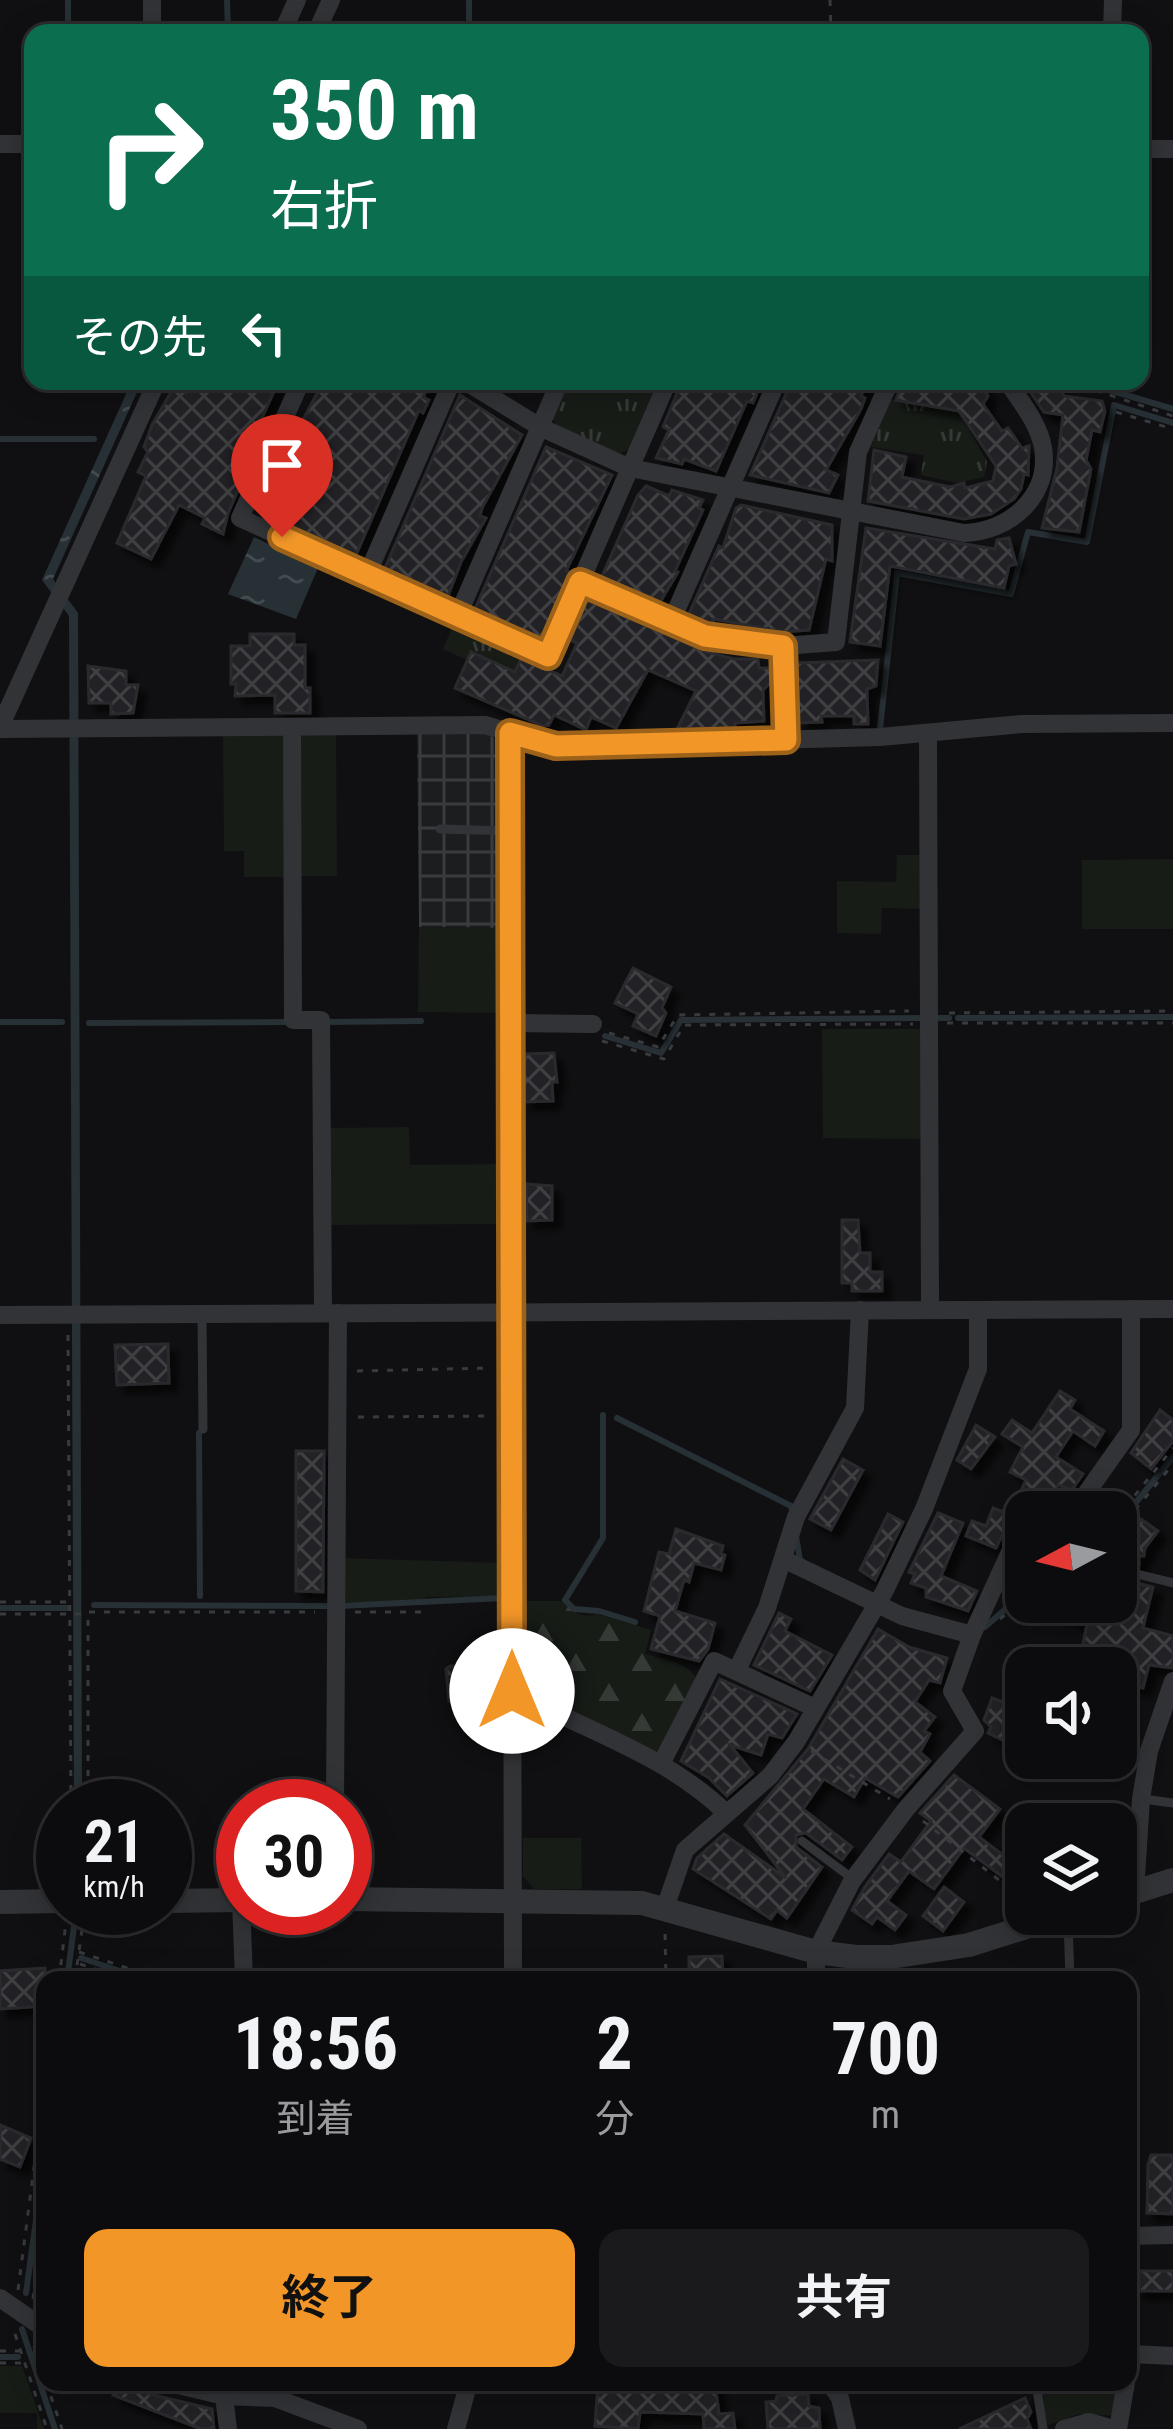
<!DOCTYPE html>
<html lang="ja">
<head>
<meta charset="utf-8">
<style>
	body { margin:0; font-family:"Roboto Condensed","Noto Sans JP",sans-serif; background:#1a1a1c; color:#f1f3f6; height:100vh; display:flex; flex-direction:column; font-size:45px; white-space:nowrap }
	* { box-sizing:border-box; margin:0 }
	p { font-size:39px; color:#9a9b9e }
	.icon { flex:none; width:66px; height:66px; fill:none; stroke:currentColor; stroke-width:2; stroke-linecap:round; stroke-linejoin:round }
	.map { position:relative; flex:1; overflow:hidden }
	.side { position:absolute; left:36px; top:1971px; width:1101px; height:420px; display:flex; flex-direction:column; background:#0c0c0e; border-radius:24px; box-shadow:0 6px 30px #0003,0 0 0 3px #2c2c2e }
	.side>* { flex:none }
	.banner { position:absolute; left:24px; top:24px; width:1125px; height:366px; border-radius:24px; box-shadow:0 6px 30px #0003,0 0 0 3px #2c2c2e; background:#0b6e4f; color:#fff; overflow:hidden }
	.needle { width:78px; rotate:263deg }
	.controls { position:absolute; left:1005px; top:1491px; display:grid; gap:24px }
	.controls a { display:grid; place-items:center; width:132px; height:132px; border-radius:24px; background:#0c0c0e; box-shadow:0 6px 30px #0003,0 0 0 3px #2c2c2e; font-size:60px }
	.speed { position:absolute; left:36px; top:1779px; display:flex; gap:24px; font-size:60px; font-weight:700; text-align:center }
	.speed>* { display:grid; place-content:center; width:156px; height:156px; border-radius:50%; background:#0c0c0e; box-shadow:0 6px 30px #0003,0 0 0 3px #2c2c2e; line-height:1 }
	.speed small { font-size:30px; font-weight:400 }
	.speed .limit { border:18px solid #d22; background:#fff; color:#111 }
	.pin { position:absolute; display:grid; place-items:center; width:102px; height:102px; color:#fff; margin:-123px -51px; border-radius:50% 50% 50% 0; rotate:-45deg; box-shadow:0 0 12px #0007 }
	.pin .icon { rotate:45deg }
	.me { position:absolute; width:132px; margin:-66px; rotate:0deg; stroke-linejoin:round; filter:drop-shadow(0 0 9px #0008) }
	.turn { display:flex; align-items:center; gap:42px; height:252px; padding:0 48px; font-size:54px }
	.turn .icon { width:156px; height:156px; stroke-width:2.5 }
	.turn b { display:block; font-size:84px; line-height:102px }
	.then { display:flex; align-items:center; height:114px; padding:0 48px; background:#0003; gap:24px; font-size:45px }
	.eta { display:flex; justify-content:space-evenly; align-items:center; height:204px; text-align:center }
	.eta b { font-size:72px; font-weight:700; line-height:84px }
	.button { display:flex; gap:24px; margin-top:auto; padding:24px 48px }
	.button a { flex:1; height:138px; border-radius:24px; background:#f29628; color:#111; font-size:48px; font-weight:700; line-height:138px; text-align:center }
	.button a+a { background:#1a1a1c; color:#f1f3f6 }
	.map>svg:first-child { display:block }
</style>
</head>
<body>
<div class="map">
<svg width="1173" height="2429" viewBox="0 0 1173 2429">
	<defs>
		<pattern id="industrial-grid" width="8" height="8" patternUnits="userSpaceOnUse" patternTransform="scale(3)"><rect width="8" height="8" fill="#1c1d1f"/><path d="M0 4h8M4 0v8" fill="none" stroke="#3a3b3d"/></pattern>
		<pattern id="forest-firs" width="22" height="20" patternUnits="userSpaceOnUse" patternTransform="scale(3)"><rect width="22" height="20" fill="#171c17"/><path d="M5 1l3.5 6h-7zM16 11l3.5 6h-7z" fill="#363a36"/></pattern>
		<pattern id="park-tufts" width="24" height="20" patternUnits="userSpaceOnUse" patternTransform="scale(3)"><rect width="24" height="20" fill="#171c17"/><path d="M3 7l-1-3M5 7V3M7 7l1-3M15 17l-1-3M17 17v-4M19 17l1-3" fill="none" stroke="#363a36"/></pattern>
		<pattern id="water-ripples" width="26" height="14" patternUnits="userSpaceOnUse" patternTransform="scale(3)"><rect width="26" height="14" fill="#273035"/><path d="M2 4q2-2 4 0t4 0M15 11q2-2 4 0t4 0" fill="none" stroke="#434b50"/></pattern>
		<pattern id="building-cross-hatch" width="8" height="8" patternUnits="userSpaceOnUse" patternTransform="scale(3)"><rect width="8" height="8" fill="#232326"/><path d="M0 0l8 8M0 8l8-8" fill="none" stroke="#404043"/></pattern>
		<filter id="shadow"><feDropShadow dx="8" dy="8" stdDeviation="3" flood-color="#0009"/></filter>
	</defs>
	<rect width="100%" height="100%" fill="#101012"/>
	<path fill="url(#industrial-grid)" d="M487,733L501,743V928L419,927L417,734Z"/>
	<g fill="#171c17">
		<path d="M284,735L288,877H244V851H224L223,736Z"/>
		<path d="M299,735H336L337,876H296Z"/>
		<path d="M897,855H925V909L882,908L881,934L837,933V881L896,882Z"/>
		<path d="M1173,859V929H1082V860Z"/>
		<path d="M419,927L501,928L500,1013L418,1012Z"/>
		<path d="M822,1029H927L925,1139L823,1138Z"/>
		<path d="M409,1127L410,1165L502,1164V1224L326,1225V1128Z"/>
		<path d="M341,1558L505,1563L504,1596L426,1597L420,1603L342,1602Z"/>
		<path d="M523,1838H581L582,1889H534L523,1876Z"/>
		<path d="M0,2366H22L44,2429H37V2413H0Z"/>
		<path d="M1042,2382H1121L1114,2416L1079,2414L1046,2426Z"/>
	</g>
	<path fill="url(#forest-firs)" d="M521,1601H562C571,1610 583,1620 597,1614L651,1630L645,1654C665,1660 689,1662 698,1681L656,1754L524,1691Z"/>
	<g fill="url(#park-tufts)">
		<path d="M570,381H623L654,394L629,449L619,454L557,427L553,419Z"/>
		<path d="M891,400L960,413L987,462L984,477L958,483L921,475L924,455L871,447Z"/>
		<path d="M454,623L522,654L510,680L443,649Z"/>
	</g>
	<g fill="url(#water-ripples)">
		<path d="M132,381H142L53,579L78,613L82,1806H74L69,616L42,580Z"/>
		<path d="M254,537L318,568L296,619L228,594Z"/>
	</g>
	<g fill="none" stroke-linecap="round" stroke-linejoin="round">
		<g stroke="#273035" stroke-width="6">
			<path d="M227,0L228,33"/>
			<path d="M68,33V0"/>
			<path d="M469,33V0"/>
			<path d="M1079,381L1173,409"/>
			<path d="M0,439H94"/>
			<path d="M880,728L897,573L1011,594L1028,532L1087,542L1114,405L1173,423"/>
			<path d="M936,1018H949"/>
			<path d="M958,1018L1173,1017"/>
			<path d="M0,1022H62"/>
			<path d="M327,1022L421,1021"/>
			<path d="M89,1023L288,1022"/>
			<path d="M605,1036L661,1053L681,1020L925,1018"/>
			<path d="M603,1415V1538L565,1600L574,1609L599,1611L635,1622"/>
			<path d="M617,1418L791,1506L792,1511"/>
			<path d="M199,1433L200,1596"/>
			<path d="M1116,1527L1173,1457"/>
			<path d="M796,1536L800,1560L803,1562"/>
			<path d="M94,1605L330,1606"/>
			<path d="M340,1606L502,1598"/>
			<path d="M0,1608H67"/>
			<path d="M985,1627L1026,1591"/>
			<path d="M81,1958L146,1980"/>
			<path d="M938,1974V1980"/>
			<path d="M67,1980L75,1919"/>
			<path d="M1129,2147L1131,2228H1135"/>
			<path d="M26,2293L45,2155"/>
			<path d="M22,2329L55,2429"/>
			<path d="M0,2357H18"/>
		</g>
	</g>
	<g fill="url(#building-cross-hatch)" stroke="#2a2b2e" stroke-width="3" filter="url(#shadow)">
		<path d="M192,381H269L277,385L260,422L267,425L228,513L223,534L202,524L205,518L179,505L151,559L117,543L146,476L138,472L148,452L144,447L152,425L174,387L186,393Z"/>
		<path d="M328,381H431L423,397L429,400L423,413L419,410L356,555L261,512L299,427L321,386L325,388Z"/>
		<path d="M682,381H762L753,403L747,401L716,471L684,459L682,464L656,458L669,430L663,427Z"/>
		<path d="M803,381H868L861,396L865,398L861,409L826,470L838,475L829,493L750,475L790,385L799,390Z"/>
		<path d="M903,381H978L988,396L983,404L1002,431L1008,428L1022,448L1029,446L1028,475L1024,474L1021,489L1014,499L991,514L964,519L868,501L874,450L906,457L902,477L950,487L964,483L965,488L993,481L996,466L959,411L896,400Z"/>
		<path d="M1023,381H1043L1051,389L1059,387L1064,396L1102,401L1105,411L1100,432L1092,430L1086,460L1091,469L1079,532L1042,528L1057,468L1063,415L1044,412Z"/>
		<path d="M460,395L522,435L482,508L480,516L486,518L461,562L448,596L385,568Z"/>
		<path d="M546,447L612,475L566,571L570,572L541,638L475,609Z"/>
		<path d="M646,486L669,496L672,490L703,500L699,508L703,510L675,571L678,572L660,602L598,575L602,576L638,495Z"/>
		<path d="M741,505L832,525V561L826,559L809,630L783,632L714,619L713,623H709L689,614L719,546L723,548L736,508Z"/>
		<path d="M866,528L995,549L997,540L1009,538L1016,564L1009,566L1004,588L890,566L880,646L850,642Z"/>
		<path d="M587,600L707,652L734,659H758L759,668H770L771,682L763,690L764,721L735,723V728L677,729L696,691L648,670L616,728L591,717L586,730L554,715L549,725L543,726L455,688L471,652L515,672L521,659L562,676L577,643L570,640Z"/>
		<path d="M250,634H294V645H305V688H310V713H275V695L235,696L236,684H231V646H250Z"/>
		<path d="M878,660L876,686L867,689L868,724H854V716H821L822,722L799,723L797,663Z"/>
		<path d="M88,666L126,671V685H138L133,713L111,714V703H89Z"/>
		<path d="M633,968L671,987L662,1008L666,1013L656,1036L633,1026L638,1014L615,1003Z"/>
		<path d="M554,1053L557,1082H552L553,1101L524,1102L525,1054Z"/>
		<path d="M526,1184L552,1186V1220L527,1221Z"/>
		<path d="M842,1220H858L860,1253H870V1272H882V1291H852V1283H842Z"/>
		<path d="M168,1344L169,1383L117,1385L115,1345Z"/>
		<path d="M1060,1391L1075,1400L1070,1409L1104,1431L1095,1446L1073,1431L1056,1457L1083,1474L1072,1490L1058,1485L1046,1509L1019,1495L1026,1480L1010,1472L1023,1447L1002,1434L1012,1420L1032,1433Z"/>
		<path d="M1160,1410L1173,1420V1441L1151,1469L1131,1453Z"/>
		<path d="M976,1425L995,1437L971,1469L957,1460Z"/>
		<path d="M296,1451H324L323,1592L296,1591Z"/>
		<path d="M843,1459L863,1470L831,1530L810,1519Z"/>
		<path d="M993,1508L1012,1515L996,1548L966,1536L972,1521L986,1526Z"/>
		<path d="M938,1513L963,1523L941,1576L977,1591L968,1611L926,1597V1588L911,1583L915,1574L909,1572Z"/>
		<path d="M888,1514L903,1522L875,1580L860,1570Z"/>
		<path d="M1141,1519L1158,1531L1145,1548L1144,1556H1139V1565H1116V1545H1122Z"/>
		<path d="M676,1529L723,1546L721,1554L725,1555L721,1570L694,1563L689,1582L684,1580L675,1611L715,1623L708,1649L699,1661L651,1649L660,1616L644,1611L659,1552L669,1554Z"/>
		<path d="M1137,1583L1153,1587L1143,1628L1173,1636V1668L1149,1665L1143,1688L1116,1683V1668H1078L1087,1624L1034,1606L1035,1602H1084L1129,1615Z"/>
		<path d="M779,1613L791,1619L785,1631L832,1655L810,1691L754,1665Z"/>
		<path d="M878,1629L909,1647L947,1658L940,1683L929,1680L915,1702L935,1717L924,1731L930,1734L920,1752L930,1761L898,1797L865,1778L854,1797L824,1779L803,1809L852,1847L842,1860L806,1833L796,1835V1847L822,1867L787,1918L777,1910L771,1919L693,1869L697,1858L724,1834L786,1878L745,1825L808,1749Z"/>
		<path d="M450,1666H468L472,1704L449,1701L446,1669Z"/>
		<path d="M720,1679L797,1714L782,1738L768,1734L761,1755L730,1745L753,1773L727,1796L709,1778L681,1761Z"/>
		<path d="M992,1698L1018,1707L1004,1741L988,1733L991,1727L984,1720Z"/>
		<path d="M954,1775L1000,1809L979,1837L1015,1864L1004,1878L964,1848L934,1889L909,1871L887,1901L906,1915L895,1930L877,1917L872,1924L852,1910L864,1888L889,1854L901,1862L931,1821L920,1813Z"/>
		<path d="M944,1887L964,1902L943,1931L923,1916Z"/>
		<path d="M722,1956L723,1980H689V1957Z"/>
		<path d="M45,1968V2006L0,2009V1971Z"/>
		<path d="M0,2125L31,2138L20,2167L0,2159Z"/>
		<path d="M1151,2155H1173V2214L1147,2213L1148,2165Z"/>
		<rect x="1136" y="2271" width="37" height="20"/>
		<path d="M598,2382H715L719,2414L733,2413L735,2429H704L703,2414L640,2412L638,2429L595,2426Z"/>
		<path d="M116,2386L212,2409L214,2429H201L113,2395Z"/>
		<path d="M808,2394L809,2406L819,2408L820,2429H768L766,2402L776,2401L777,2396Z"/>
		<path d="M1025,2398L1031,2412L1027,2419L1031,2429H959Z"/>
	</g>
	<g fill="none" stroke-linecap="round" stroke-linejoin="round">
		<g stroke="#373a3e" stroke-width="3" stroke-dasharray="6 9" stroke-linecap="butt">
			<path d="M830,0L831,33"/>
			<path d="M1067,381L1173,416"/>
			<path d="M1116,412L1173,429"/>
			<path d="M949,1013L1173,1011"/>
			<path d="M947,1023H1173"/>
			<path d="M609,1033L658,1047L678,1015L909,1011"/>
			<path d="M602,1041L664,1059L684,1025L913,1024"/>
			<path d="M68,1335L71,1806"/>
			<path d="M357,1371L492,1368"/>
			<path d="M358,1417L492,1416"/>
			<path d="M1116,1519L1173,1448"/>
			<path d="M1116,1533L1173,1464"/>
			<path d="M1009,1599L1026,1584"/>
			<path d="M0,1602H68"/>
			<path d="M355,1612H425"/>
			<path d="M0,1614H86"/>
			<path d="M1000,1619L1026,1597"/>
			<path d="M811,1751L890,1799"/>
			<path d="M88,1806V1612H315"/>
			<path d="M923,1821L1026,1901"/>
			<path d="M665,1934L666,1980"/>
			<path d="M79,1952L163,1980"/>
			<path d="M80,1964L129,1980"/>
			<path d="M59,1980L66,1922"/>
			<path d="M75,1980L85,1908"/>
			<path d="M1128,2128H1133L1136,2217"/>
			<path d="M18,2290L45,2084"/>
			<path d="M33,2299L45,2207"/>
			<path d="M15,2334L47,2429"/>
			<path d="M34,2346L45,2379"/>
			<path d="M0,2351H21"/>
			<path d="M0,2363H23"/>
			<path d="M46,2382L62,2429"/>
		</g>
		<g stroke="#313337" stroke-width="9">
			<path d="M440,829L510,831"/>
			<path d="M202,1315L203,1429"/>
			<path d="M1137,1574L1173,1583"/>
			<path d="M1143,1799L1173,1803"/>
			<path d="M1012,1829L1026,1845"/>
			<path d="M802,1841L853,1879"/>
			<path d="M1068,1919L1070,1980"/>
			<path d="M1128,2307L1131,2316L1130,2354"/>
			<path d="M1036,2382L1043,2429"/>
		</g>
		<g stroke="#313337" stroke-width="18">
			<path d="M152,0V33"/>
			<path d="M282,33L297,0"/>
			<path d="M316,33L331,0"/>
			<path d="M1112,33L1113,0"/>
			<path d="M0,144H33"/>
			<path d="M1140,149H1173"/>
			<path d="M301,381L240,518L548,656L668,381"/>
			<path d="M465,381L540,427L630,468L964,533C1009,532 1051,496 1043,448C1039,423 1020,401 1007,381"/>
			<path d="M367,575L452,381"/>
			<path d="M580,582L705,636L783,646L836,642L858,452L890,381"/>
			<path d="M458,615L560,381"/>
			<path d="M671,622L777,381"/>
			<path d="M783,646L786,740"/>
			<path d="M0,727L157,381"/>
			<path d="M292,727L293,1020H321L323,1313"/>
			<path d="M0,729L485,725L556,746L880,737L1022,724L1173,723"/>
			<path d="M510,732L513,1980"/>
			<path d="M928,733L930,1310"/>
			<path d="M511,1023L593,1024"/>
			<path d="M0,1315L1173,1309"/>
			<path d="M1073,1512L1131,1430V1309"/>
			<path d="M783,1559L902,1616L972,1635"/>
			<path d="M737,1670L767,1608L796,1517L855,1408L860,1310"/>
			<path d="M512,1691C584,1730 665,1754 725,1812"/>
			<path d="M661,1764L714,1661L815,1708"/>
			<path d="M335,1806L338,1313"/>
			<path d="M1135,1892L1141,1799L1149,1751L1173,1681"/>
			<path d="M241,1900L244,1980"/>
			<path d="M665,1908L685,1850L770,1776L796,1742L884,1592L924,1509L978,1369V1310"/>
			<path d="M816,1980V1952L852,1881L906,1809L975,1731L952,1691L972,1635L1026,1517"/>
			<path d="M1128,2236L1173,2235"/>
			<path d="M0,2298L45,2329"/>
			<path d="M1128,2368L1130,2354L1173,2356"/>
			<path d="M166,2382L224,2396L275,2398L358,2429"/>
			<path d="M829,2382L840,2398L847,2429"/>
			<path d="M224,2396L228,2429"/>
			<path d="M456,2429L469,2382"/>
			<path d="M1064,2429L1089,2422L1113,2429"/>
			<path d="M1118,2429L1126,2382"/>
		</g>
		<g stroke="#313337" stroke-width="24">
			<path d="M1116,1898L1173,1880"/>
			<path d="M345,1899L642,1903L816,1952L856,1957H891L969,1945L1067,1914"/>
			<path d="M165,1901L243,1900"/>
			<path d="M0,1902L63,1901"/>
		</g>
	</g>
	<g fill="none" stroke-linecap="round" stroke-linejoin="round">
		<defs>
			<path id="route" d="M282,537L548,656L580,582L705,636L783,646L786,740L556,746L510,733L512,1691"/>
		</defs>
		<use href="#route" stroke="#9d621a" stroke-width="30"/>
		<use href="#route" stroke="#f29628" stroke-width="21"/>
	</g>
</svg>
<div class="controls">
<a><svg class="needle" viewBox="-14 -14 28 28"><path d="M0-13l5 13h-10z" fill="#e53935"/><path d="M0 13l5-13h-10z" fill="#9a9b9e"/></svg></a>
<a><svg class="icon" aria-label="sound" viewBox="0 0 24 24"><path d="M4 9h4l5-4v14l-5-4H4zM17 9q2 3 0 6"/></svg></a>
<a><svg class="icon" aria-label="layers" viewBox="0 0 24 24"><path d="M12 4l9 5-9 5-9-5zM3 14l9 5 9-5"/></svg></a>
</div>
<div class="speed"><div>21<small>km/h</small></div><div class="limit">30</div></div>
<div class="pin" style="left:282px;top:537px;background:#d93025"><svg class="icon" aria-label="arrive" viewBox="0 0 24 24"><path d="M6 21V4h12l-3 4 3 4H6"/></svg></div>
<svg class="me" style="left:512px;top:1691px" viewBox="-20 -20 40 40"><circle r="19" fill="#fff"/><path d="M0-13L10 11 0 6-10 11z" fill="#f29628"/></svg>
<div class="banner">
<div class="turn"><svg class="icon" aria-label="right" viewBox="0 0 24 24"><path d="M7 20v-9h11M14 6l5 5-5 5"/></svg><div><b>350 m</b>右折</div></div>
<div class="then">その先<svg class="icon" aria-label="left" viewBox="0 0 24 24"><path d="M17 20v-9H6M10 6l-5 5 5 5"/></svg></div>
</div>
<section class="side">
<div class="eta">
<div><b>18:56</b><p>到着</p></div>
<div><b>2</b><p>分</p></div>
<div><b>700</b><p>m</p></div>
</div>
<div class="button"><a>終了</a><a>共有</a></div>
</section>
</div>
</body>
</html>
